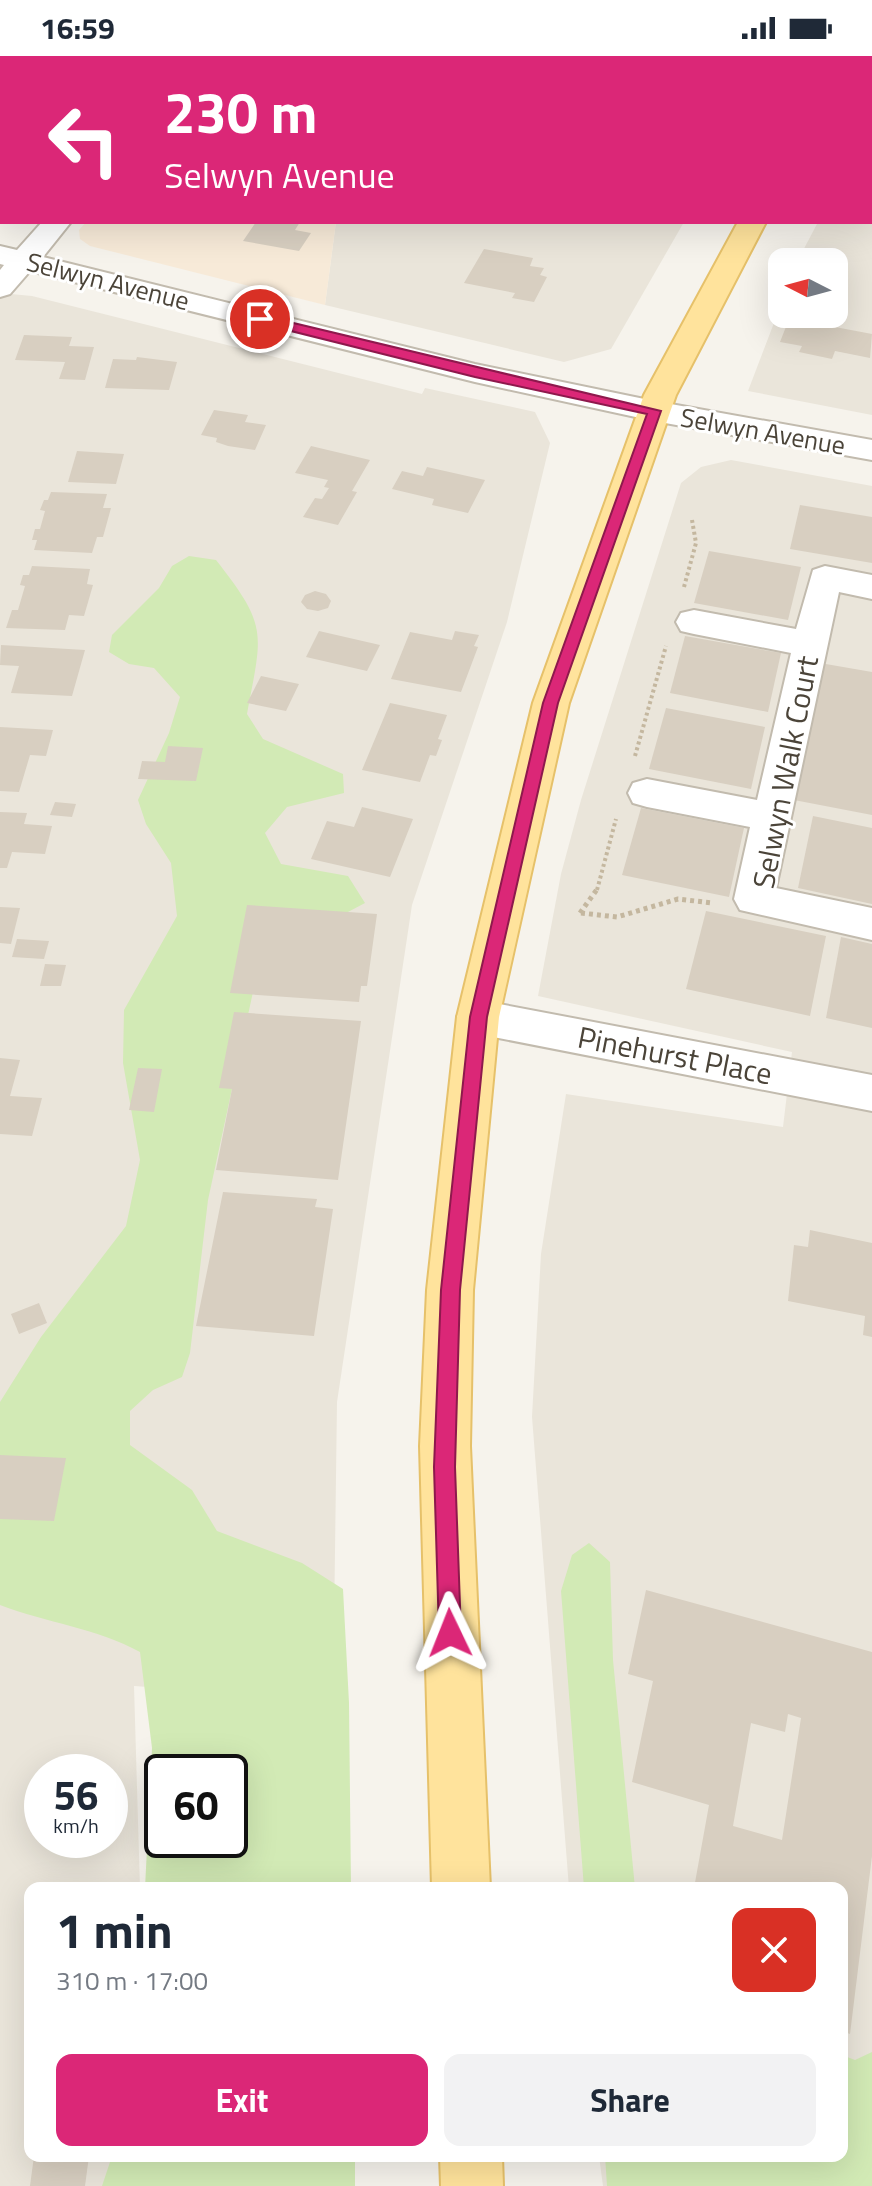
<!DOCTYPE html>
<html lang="en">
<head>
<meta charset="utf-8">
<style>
	body { margin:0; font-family:"Titillium Web",sans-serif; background:#f2f2f3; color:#1f2937; height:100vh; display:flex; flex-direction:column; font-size:30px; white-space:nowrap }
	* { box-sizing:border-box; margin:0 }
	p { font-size:26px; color:#747a83 }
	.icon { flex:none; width:44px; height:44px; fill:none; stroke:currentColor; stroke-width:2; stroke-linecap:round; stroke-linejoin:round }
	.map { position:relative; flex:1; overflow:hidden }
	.drawer { position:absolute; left:24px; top:1826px; width:824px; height:280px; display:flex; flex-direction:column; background:#fff; border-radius:16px; box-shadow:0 8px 32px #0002 }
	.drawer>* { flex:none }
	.banner { position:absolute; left:0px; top:0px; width:872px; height:168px; box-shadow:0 8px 32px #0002; background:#db2777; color:#fff; overflow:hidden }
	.needle { width:52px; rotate:276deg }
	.controls { position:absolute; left:768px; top:192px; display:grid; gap:16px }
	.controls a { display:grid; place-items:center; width:80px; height:80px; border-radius:16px; background:#fff; box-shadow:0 8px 32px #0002; font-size:40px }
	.speed { position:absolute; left:24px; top:1698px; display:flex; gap:16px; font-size:40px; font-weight:700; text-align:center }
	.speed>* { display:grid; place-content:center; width:104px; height:104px; border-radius:50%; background:#fff; box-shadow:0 8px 32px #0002; line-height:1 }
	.speed small { font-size:20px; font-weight:400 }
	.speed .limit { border:4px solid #111; border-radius:12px; background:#fff; color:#111 }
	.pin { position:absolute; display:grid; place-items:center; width:68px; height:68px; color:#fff; margin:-34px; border:4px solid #fff; border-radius:50%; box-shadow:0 2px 8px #0007 }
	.me { position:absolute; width:88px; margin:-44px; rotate:358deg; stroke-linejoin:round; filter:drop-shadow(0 0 6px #0008) }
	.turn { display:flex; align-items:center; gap:28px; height:168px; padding:0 32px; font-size:36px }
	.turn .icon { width:104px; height:104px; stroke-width:2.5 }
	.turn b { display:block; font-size:56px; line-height:68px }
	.round { display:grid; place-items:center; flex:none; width:84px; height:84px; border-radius:16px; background:#f2f2f3 }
	.summary { display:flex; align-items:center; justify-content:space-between; height:136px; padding:0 32px }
	h1 { font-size:48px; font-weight:700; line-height:60px }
	.cta { display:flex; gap:16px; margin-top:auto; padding:16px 32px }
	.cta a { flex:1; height:92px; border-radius:16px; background:#db2777; color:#fff; font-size:32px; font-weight:700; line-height:92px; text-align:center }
	.cta a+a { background:#f2f2f3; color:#1f2937 }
	.status { display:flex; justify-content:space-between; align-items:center; height:56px; padding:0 40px; background:#fff; direction:ltr }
	.status svg { height:22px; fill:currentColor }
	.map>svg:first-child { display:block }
</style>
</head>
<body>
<div class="status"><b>16:59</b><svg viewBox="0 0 49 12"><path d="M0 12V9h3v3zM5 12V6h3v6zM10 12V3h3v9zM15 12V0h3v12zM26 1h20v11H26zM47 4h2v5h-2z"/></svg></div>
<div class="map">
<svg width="872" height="2130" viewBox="0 0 872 2130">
	<rect width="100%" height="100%" fill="#f6f3ec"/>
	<g fill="#eae5da" fill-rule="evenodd">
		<path d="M0,0H434L2,2V48Z"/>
		<path d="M872,80V359L748,335L782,246V258H834V206H797L818,166H870Z"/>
		<path d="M336,166H684L611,293L564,306L325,249Z"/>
		<path d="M0,237L32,240L422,338L425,332L535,356L550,387L507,566L412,849L337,1346L333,1644L134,1630L140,1832H30V2100H149L150,2130H0ZM42,1716H110V1784H42Z"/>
		<path d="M731,404L872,430V2130H603L599,2100H842V1832H569L532,1361L541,1198L566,1038L783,1071L792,996L538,940L561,818L581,744L681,427L701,411Z"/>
	</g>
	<path fill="#f7ead8" d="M86,166H336L325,249L90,190L80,183L79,174Z"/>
	<g fill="#d2eab5" fill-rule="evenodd">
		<path d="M189,500L216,504C269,571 262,577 247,658L263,683L343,718L344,737L287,751L265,777L281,808L348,820L365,847L312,875L256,922L208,1144L190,1297L182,1321L153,1334L130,1355V1389L192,1434L217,1475L302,1507L343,1533L349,1647L351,1832H145L152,1692L140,1596C96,1572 47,1567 0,1549V1346L41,1281L126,1170L140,1104L123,1007L124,954L177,860L171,807L146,768L138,744L169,677L180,641L154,612L129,608L109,596L112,579L159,532L172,510ZM162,1716H230V1784H162Z"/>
		<path d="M589,1487L610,1506L613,1604L635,1832H584L561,1535L572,1499Z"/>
		<path d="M872,1996V2130H607L605,2100H842V1999L855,2004Z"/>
		<path d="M112,2100H355V2130H102Z"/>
	</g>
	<g fill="#d8cfc1" fill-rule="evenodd">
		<path d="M256,166H300L295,174L311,177L299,195L243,185Z"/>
		<path d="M484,193L533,202L530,210L544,212L540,219L547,221L534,246L512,242L515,237L464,227Z"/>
		<path d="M791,258L816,263L814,267L872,278L870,302L835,295L832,303L799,296L802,290L780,286Z"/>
		<path d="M24,279L72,281L69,290L94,291L85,324L59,323L65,306L15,304Z"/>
		<path d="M137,301L177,306L169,334L105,332L113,303L136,304Z"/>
		<path d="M214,354L248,359L245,366L266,369L255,394L228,390L216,386L217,382L201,379Z"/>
		<path d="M311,390L370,404L352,435L357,436L338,469L303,461L315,442L322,443L329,432L324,431L328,424L295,417Z"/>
		<path d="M77,395L124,398L116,428L68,426Z"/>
		<path d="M427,411L485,424L468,457L432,449L434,443L392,433L402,415L423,420Z"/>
		<path d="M51,436L107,438L103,452H111L103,481H97L92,497L34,494L37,484H32L35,473H40L45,455L40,454L44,444H48Z"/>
		<path d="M800,449L872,461V507L790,493Z"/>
		<path d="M709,495L801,511L788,564L694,547Z"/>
		<path d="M32,510L90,513L87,528L93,529L84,560L69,559L65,574L6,572L12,554H18L25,530L20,529L23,519H29Z"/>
		<path d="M315,535L326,538L331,545L328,552L318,555L307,553L301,546L305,539Z"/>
		<path d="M319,575L380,589L367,615L306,601Z"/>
		<path d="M455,575L479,579L474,590L478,591L461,636L391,623L410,576L452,584Z"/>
		<path d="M685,580L781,597L768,656L670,637Z"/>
		<path d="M1,589L85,594L72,640L11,637L19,610L0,609Z"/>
		<path d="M820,607L872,616V759L794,744Z"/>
		<path d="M261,620L299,628L286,655L247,647Z"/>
		<path d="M390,647L447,659L438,683L442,684L436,700L430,699L420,726L362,714Z"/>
		<path d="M666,652L765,671L751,733L649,713Z"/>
		<path d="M0,671L53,674L46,700L30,699L19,736L0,735Z"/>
		<path d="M168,690L203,692L196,725L138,723L142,705L165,706Z"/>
		<path d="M55,746L76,748L72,761L50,759Z"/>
		<path d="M362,751L413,763L390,821L311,803L327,765L354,771Z"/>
		<path d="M641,752L744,772L729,841L622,819Z"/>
		<path d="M0,756L27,757L24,768L52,770L45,798L12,796L7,812H0Z"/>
		<path d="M813,760L872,772V848L798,832Z"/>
		<path d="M247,849L377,858L367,930H361L359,946L230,937Z"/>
		<path d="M0,851L20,852L11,888L0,887Z"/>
		<path d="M706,855L826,880L810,960L686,933Z"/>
		<path d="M841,881L872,888V972L826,962Z"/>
		<path d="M17,883L49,885L44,903L12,901Z"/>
		<path d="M45,908L66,909L61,930H40Z"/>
		<path d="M234,956L361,965L338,1124L216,1114L232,1033L219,1032Z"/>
		<path d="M0,1002L20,1004L10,1040L42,1042L32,1080L0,1078Z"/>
		<path d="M138,1012L162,1013L154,1056L129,1054Z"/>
		<path d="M223,1136L317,1143L315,1151L333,1153L314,1280L196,1270Z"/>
		<path d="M810,1174L872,1187V1281L863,1279L865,1260L788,1245L794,1189L808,1191Z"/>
		<path d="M39,1247L47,1267L19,1278L11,1258Z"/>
		<path d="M0,1399L66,1402L54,1465L0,1463Z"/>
		<path d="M646,1534L872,1596V1800L850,1978L842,1975V1832H694L709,1749L632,1726L653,1625L628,1618ZM788,1658L801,1662L782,1784L733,1770L751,1667L785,1676Z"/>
		<path d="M34,2100H89L85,2130H30Z"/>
	</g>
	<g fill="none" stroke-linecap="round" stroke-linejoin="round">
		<defs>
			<g id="minor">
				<path d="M496,0H529L531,2H498Z"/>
				<path d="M769,0H800L802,2H771Z"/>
				<path d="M870,11L872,12V28L870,27Z"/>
				<path d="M42,166H71L43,201L475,308L654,345L872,384V404L654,365L475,326L30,215L10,238L0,241V214L4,209L0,208V190L17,194Z"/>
				<path d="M825,510L872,519V543L839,536L776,832L872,852V884L740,854L734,843L750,771L647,751L633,747L628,737L633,727L647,723L757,744L791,597L694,578L681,575L676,566L681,557L694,554L796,573L813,514Z"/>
				<path d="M478,944L872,1019V1055L478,978L463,973L457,961L463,949Z"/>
			</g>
			<g id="major">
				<path d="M843,0H869L842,2Z"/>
				<path d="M738,166H766L676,339L569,647L499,961L473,1234L470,1390L490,1832H432L420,1390L427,1234L457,961L533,647L644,339Z"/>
				<path d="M440,2100H502L503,2130H441Z"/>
			</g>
		</defs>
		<use href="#minor" stroke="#c2bbae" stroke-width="4"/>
		<use href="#major" stroke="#e6c16a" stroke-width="4"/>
		<g stroke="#c4b79f" stroke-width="4" stroke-dasharray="3 3" stroke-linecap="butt">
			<path d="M684,531L696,487L692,464"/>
			<path d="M635,700L666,590"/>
			<path d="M597,834L616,763"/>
		</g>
		<g stroke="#c4b79f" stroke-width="5" stroke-dasharray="4 4" stroke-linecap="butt">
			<path d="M580,857L598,832"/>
			<path d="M581,857L617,861L678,843L712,847"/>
		</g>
		<use href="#minor" fill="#fff" fill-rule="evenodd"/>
		<use href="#major" fill="#ffe39c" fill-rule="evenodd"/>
	</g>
	<path fill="#db2777" stroke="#8e194d" stroke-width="2" d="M260,259L661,355L558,647L487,961L460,1234L455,1411L461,1577L458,1585L450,1588L442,1585L439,1577L434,1411L441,1234L470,961L543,647L647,358L475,321L255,266L253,263Z"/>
	<g text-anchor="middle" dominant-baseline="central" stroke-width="6" stroke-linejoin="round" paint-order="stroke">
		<g font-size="26" fill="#4b4439" stroke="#fff">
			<text transform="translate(108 225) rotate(14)">Selwyn Avenue</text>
			<text transform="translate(763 375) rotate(10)">Selwyn Avenue</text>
		</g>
		<g font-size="30" fill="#4b4439" stroke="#fff">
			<text transform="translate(785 716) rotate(-79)">Selwyn Walk Court</text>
			<text transform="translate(675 999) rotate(11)">Pinehurst Place</text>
		</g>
	</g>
</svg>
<div class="controls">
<a><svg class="needle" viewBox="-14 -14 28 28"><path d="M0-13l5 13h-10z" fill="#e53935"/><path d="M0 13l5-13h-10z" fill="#747a83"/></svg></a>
</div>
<div class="speed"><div>56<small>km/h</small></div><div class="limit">60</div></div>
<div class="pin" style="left:260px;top:263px;background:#d93025"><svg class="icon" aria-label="arrive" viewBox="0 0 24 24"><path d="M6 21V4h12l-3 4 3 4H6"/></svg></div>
<svg class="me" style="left:450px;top:1577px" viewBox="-20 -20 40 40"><path d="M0-17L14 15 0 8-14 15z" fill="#db2777" stroke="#fff" stroke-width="4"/></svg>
<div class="banner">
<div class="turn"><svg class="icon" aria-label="left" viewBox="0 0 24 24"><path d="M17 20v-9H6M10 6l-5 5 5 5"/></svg><div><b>230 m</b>Selwyn Avenue</div></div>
</div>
<section class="drawer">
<div class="summary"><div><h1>1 min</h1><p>310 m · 17:00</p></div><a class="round" style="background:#d93025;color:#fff"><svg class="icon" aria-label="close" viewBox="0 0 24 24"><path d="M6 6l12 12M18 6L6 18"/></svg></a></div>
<div class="cta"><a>Exit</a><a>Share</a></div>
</section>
</div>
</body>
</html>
